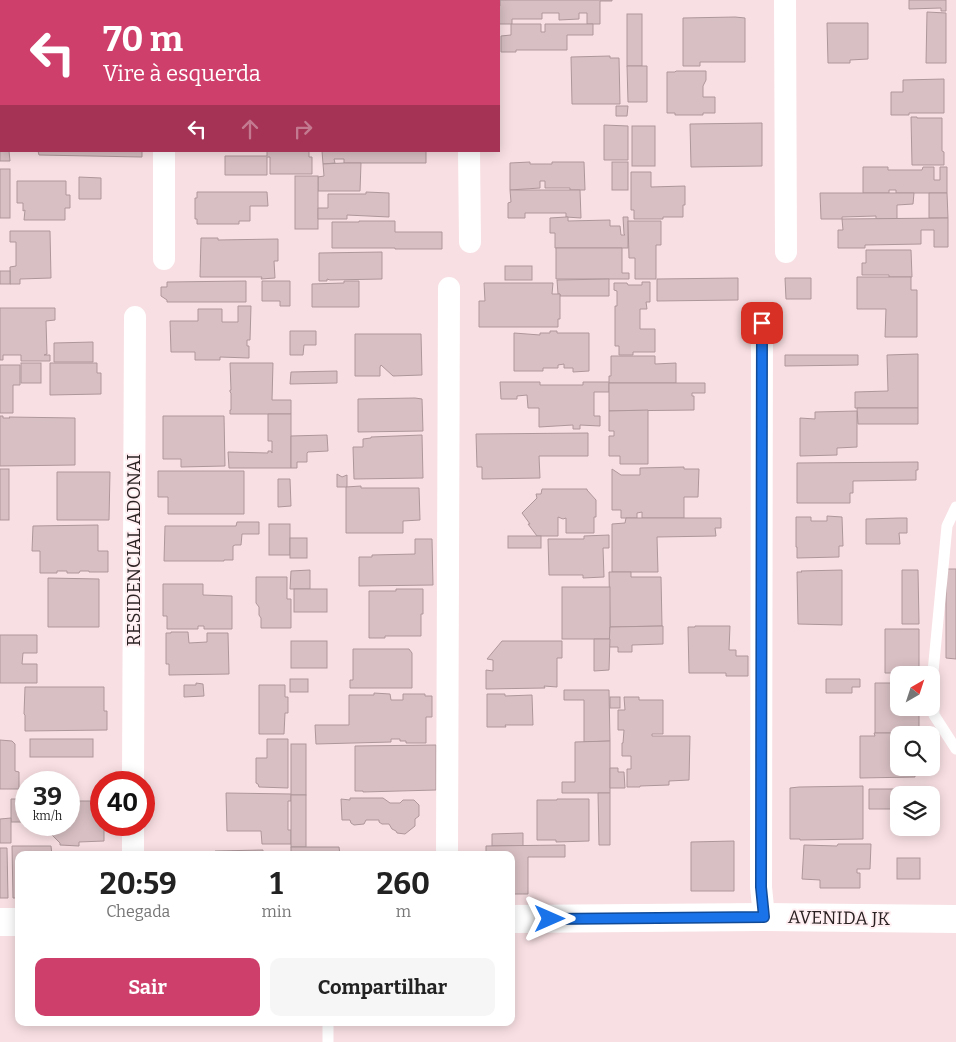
<!DOCTYPE html>
<html lang="pt">
<head>
<meta charset="utf-8">
<style>
	body { margin:0; font-family:Bitter,serif; background:#f6f6f6; color:#222; height:100vh; display:flex; flex-direction:column; font-size:19px; white-space:nowrap }
	* { box-sizing:border-box; margin:0 }
	p { font-size:16px; color:#767676 }
	.icon { flex:none; width:28px; height:28px; fill:none; stroke:currentColor; stroke-width:2; stroke-linecap:round; stroke-linejoin:round }
	.map { position:relative; flex:1; overflow:hidden }
	.side { position:absolute; left:15px; top:851px; width:500px; height:175px; display:flex; flex-direction:column; background:#fff; border-radius:10px; box-shadow:0 2px 12px #0003 }
	.side>* { flex:none }
	.top-card { position:absolute; left:0px; top:0px; width:500px; height:152px; box-shadow:0 2px 12px #0003; background:#ce406b; color:#fff; overflow:hidden }
	.needle { width:32px; rotate:39deg }
	.controls { position:absolute; left:890px; top:666px; display:grid; gap:10px }
	.controls a { display:grid; place-items:center; width:50px; height:50px; border-radius:10px; background:#fff; box-shadow:0 2px 12px #0003; font-size:25px }
	.speed { position:absolute; left:15px; top:771px; display:flex; gap:10px; font-size:25px; font-weight:700; text-align:center }
	.speed>* { display:grid; place-content:center; width:65px; height:65px; border-radius:50%; background:#fff; box-shadow:0 2px 12px #0003; line-height:1 }
	.speed small { font-size:12px; font-weight:400 }
	.speed .limit { border:8px solid #d22; background:#fff; color:#111 }
	.pin { position:absolute; display:grid; place-items:center; width:42px; height:42px; color:#fff; margin:-21px; border-radius:10px; box-shadow:0 2px 8px #0006 }
	.me { position:absolute; width:55px; margin:-28px; rotate:90deg; stroke-linejoin:round; filter:drop-shadow(0 0 4px #0008) }
	.turn { display:flex; align-items:center; gap:18px; height:105px; padding:0 20px; font-size:22px }
	.turn .icon { width:65px; height:65px; stroke-width:2.5 }
	.turn b { display:block; font-size:35px; line-height:42px }
	.lanes { display:flex; align-items:center; height:48px; padding:0 20px; background:#0003; justify-content:center; gap:25px; direction:ltr }
	.lanes .off { opacity:.35 }
	.eta { display:flex; justify-content:space-evenly; align-items:center; height:85px; text-align:center }
	.eta b { font-size:30px; font-weight:700; line-height:35px }
	.cta { display:flex; gap:10px; margin-top:auto; padding:10px 20px }
	.cta a { flex:1; height:58px; border-radius:10px; background:#ce406b; color:#fff; font-size:20px; font-weight:700; line-height:58px; text-align:center }
	.cta a+a { background:#f6f6f6; color:#222 }
	.map>svg:first-child { display:block }
</style>
</head>
<body>
<div class="map">
<svg width="956" height="1042" viewBox="0 0 956 1042">
	<rect width="100%" height="100%" fill="#f8dfe3"/>
	<g fill="#d8bfc3" stroke="#ae979b">
		<rect x="8" y="0" width="69" height="1"/>
		<rect x="317" y="0" width="93" height="1"/>
		<path d="M500,0H612V1H600V24H587V13H579V19L559,20V13H542V19H512V24H499V6H500Z"/>
		<path d="M909,0H946V11H941V8L909,9Z"/>
		<path d="M927,12L946,13V63H926Z"/>
		<rect x="627" y="14" width="15" height="52"/>
		<path d="M735,17L745,18V62H700V66H683V18Z"/>
		<path d="M827,23H868V59L850,60V63H828Z"/>
		<path d="M511,24H541V32H545V24H593V35H567V50H516V52H501V36L511,35Z"/>
		<path d="M610,56V58H619L620,104H572L571,57Z"/>
		<path d="M627,66H647V102H628Z"/>
		<path d="M676,71H706V80L703,86V97H715V113H703V115H675V113H667V72H675Z"/>
		<path d="M944,79V113H909V115H891V92H903V80Z"/>
		<path d="M616,106H628L627,116H616Z"/>
		<path d="M0,115H1V151H9L10,161H0Z"/>
		<path d="M911,117H917V118H942V151L944,152V165H912Z"/>
		<path d="M762,123V166L691,167L690,124Z"/>
		<path d="M604,125L628,126V160H604Z"/>
		<rect x="632" y="126" width="23" height="40"/>
		<path d="M38,151H142V157L39,155Z"/>
		<path d="M267,151H309V157H312V174H270V157H267V175H225V156H267Z"/>
		<path d="M322,151H426V163H344V159H334L335,163L323,164Z"/>
		<path d="M530,162V164H552V162H584L585,190H570V188H545V181H540V188L510,190V163Z"/>
		<rect x="612" y="162" width="16" height="28"/>
		<path d="M344,163H361L360,191H318V177L324,176L323,164Z"/>
		<path d="M863,167H888V170H922L923,167H934V180H940V167H947V193H896V190H889V193H863Z"/>
		<rect x="0" y="169" width="10" height="49"/>
		<path d="M631,172H651V187L685,186V205H683V217H663V219H634V210H631Z"/>
		<rect x="295" y="176" width="23" height="53"/>
		<path d="M79,177L101,178V199H79Z"/>
		<path d="M17,181H66V195H70V208H65V220H24L25,210L23,211V203H17Z"/>
		<path d="M510,190H580L581,218L566,217V213H525V218H508V203L511,202Z"/>
		<path d="M197,192H267L268,206H250V221H239V224H197V219H195V198H197Z"/>
		<path d="M366,192L389,193V217L347,215V219H318V208H328V194H366Z"/>
		<path d="M820,193H914L913,204L897,205V219H876V216L842,217V219H821Z"/>
		<path d="M929,193H947L948,218H929Z"/>
		<path d="M566,217H568V221L610,220V226H620L621,235H625L624,234L623,217H628V248H555V233H550V218Z"/>
		<path d="M948,218V247H934V230H921V244L865,245V248H838V230H843L842,219Z"/>
		<path d="M359,221H395V232H442V249H395V248H332V222H359Z"/>
		<path d="M628,221H661V245H656V279H635V258H629Z"/>
		<path d="M10,231H50L51,278L20,279V284H10V267L16,266V242H10Z"/>
		<path d="M201,238H218V240L278,239V261H274L275,278L261,279L262,277H200Z"/>
		<path d="M556,248H622V273H629V279H556Z"/>
		<path d="M866,250H911L912,277H889V275H862V263H866Z"/>
		<path d="M382,252V279L330,280L327,279V281H319V253Z"/>
		<rect x="505" y="266" width="27" height="14"/>
		<rect x="0" y="271" width="10" height="13"/>
		<path d="M857,277H911V290H917V337H885L886,309H857Z"/>
		<path d="M738,278V300L657,301V279Z"/>
		<path d="M785,278H811V299H786Z"/>
		<path d="M609,279V296H560V294H558L557,280Z"/>
		<path d="M246,281V302H167V300L161,296V287H167V282Z"/>
		<path d="M262,281H290V306H280V301H262Z"/>
		<path d="M344,281H359V307H312V284L344,283Z"/>
		<path d="M642,282H650V302H646L647,309H640V329H655V352H633V355H619V346H615V306H617V291L614,290V283H627L628,285H642Z"/>
		<path d="M484,283H553L552,294H560V319H558V327H479V301H485Z"/>
		<path d="M238,306H251L250,340H247V346H249V358L220,357V360H195V352H171L170,321H198V309H222V322H238Z"/>
		<path d="M0,308H55V320L46,321L47,354L44,355H50V361H21V355H3V360H0Z"/>
		<path d="M290,331H316V345H304L303,355H290Z"/>
		<path d="M550,331H557V333H589V371L573,372V368H564V364L558,365V368H543V371H514V333L540,335V333H550Z"/>
		<path d="M355,334H421L422,375L393,376L381,365L380,367V376H355Z"/>
		<path d="M93,342V362H54V343Z"/>
		<path d="M918,354V408H855V392L888,391L887,355Z"/>
		<path d="M785,355H858V365L785,366Z"/>
		<path d="M611,356H655V364L676,363V383H609V376H611Z"/>
		<rect x="21" y="363" width="20" height="20"/>
		<path d="M50,363H97V373H101V394L50,395Z"/>
		<path d="M230,363H273L272,400H291V414H230V410H231V393L230,392V390H231Z"/>
		<path d="M0,365H20V385H13V413H0Z"/>
		<path d="M337,371V383L290,384L291,372Z"/>
		<path d="M500,382H540V385H583V382H609V392H594V416H600V426L580,425V429H573V425L539,427V408H528L527,395L517,396V399H501Z"/>
		<path d="M609,383H705V393H692V396H694V410L609,411Z"/>
		<path d="M415,398L422,399L423,431L358,432V399Z"/>
		<path d="M857,408H918V424H858Z"/>
		<path d="M648,410V464H620V456H609V436H614V431H609V411Z"/>
		<path d="M857,411V447L837,448V455L800,456V418L815,419V412Z"/>
		<path d="M268,414H291V468H229L228,452L268,453V451H271L272,453V441H268Z"/>
		<path d="M0,416H3V418H10L9,417L75,418V465L0,466Z"/>
		<path d="M163,416H224L225,466L181,467V459H163Z"/>
		<path d="M588,433V456H539L540,478L482,479V467H477L476,434Z"/>
		<path d="M327,435L328,451L308,452L307,453V462H297V468H291V436Z"/>
		<path d="M422,435L423,478L354,479L353,447H363V439L371,438V437Z"/>
		<path d="M918,462V470H916V480L853,481V493H850V503H797V463Z"/>
		<path d="M684,467V469H699L698,497H684V518H642V512L637,513V518H621V510H612V469L621,475H640V468Z"/>
		<rect x="0" y="469" width="9" height="51"/>
		<path d="M158,471H244V514H168V497H158Z"/>
		<path d="M57,472H110L109,520H57Z"/>
		<path d="M337,474L342,477L347,475V487H337Z"/>
		<path d="M278,479H290L291,506L278,507Z"/>
		<path d="M361,486V488H419L420,520L403,521V533H346V487Z"/>
		<path d="M542,489H587V490L596,500V517H594V533H566V518L563,519L558,517V536H537L528,524H530L522,513L537,498L536,494H541Z"/>
		<path d="M827,516L842,517L843,546H839V557L797,558V547H796V517H811V521H827Z"/>
		<path d="M626,518H721V528H715L716,536L657,537L658,572H612V524L625,523Z"/>
		<path d="M899,518H907V533H899L900,544H866V519Z"/>
		<path d="M237,522H259V534H242L241,545H235L233,546V560H224V561H164L165,526H236Z"/>
		<rect x="269" y="524" width="21" height="31"/>
		<path d="M98,525V551H108V572H89V571H80L79,573H67V571H57V573H40V551H32L33,526Z"/>
		<path d="M609,535V548H603L604,577L583,578V575H549L548,539H584V536Z"/>
		<rect x="508" y="536" width="33" height="12"/>
		<rect x="290" y="538" width="17" height="20"/>
		<path d="M415,539H432L433,585L359,586V557H372V555L415,554Z"/>
		<path d="M946,569H956V659L946,658Z"/>
		<path d="M310,570V589H290L291,571Z"/>
		<path d="M842,570V625L798,624L797,572H802L801,571Z"/>
		<path d="M902,570H918L919,624H902Z"/>
		<path d="M609,572H631V577H661L662,626L610,627Z"/>
		<path d="M256,577H287V599H291V628H261V618L259,615V607L256,603Z"/>
		<path d="M48,578L99,579V627H48Z"/>
		<path d="M163,584H203V595L232,596V629H204V626H198V629H167V616H163Z"/>
		<rect x="562" y="587" width="48" height="52"/>
		<rect x="294" y="589" width="33" height="23"/>
		<path d="M396,589H423V614H421V636H385V638H369V591H396Z"/>
		<path d="M663,626V644L632,645V652H618V647H609L610,627Z"/>
		<path d="M695,626H730L729,650H736V656H748V676H726V673H689L688,627H695Z"/>
		<path d="M885,629H919V675H899V679H898V673H885Z"/>
		<path d="M171,632H188L189,643L207,642V633H228L229,674L169,675V664H166V633H171Z"/>
		<path d="M0,635H37V653H23L22,664H37V683H0Z"/>
		<path d="M594,639H610L609,670L594,671Z"/>
		<rect x="291" y="641" width="36" height="27"/>
		<path d="M502,641H562V658H557V687L544,686L545,688L486,689V670L493,671V660L487,659Z"/>
		<path d="M353,649H409L412,653V688H350V680H353Z"/>
		<rect x="290" y="679" width="18" height="13"/>
		<path d="M826,679H860V687H852V693H826Z"/>
		<path d="M196,683L203,684L204,696L184,697V685H196Z"/>
		<path d="M875,683H899V708H915V710H919V733H875Z"/>
		<path d="M259,685H285V697H288V713H285L284,734H259Z"/>
		<path d="M25,687H104V711H107V730L25,731V715L24,714Z"/>
		<path d="M564,690H609L610,741L584,742V700H564Z"/>
		<path d="M374,693L390,694L391,700H403V694H425V696H432V717H426V743H406V741H400V739H391V742L316,744L315,725H349V695H374Z"/>
		<path d="M487,694H505V696L532,695L533,725H505L506,727H487Z"/>
		<rect x="610" y="697" width="10" height="11"/>
		<path d="M624,697H639V700H663V734H652V736H690L689,780L669,781V785L640,786V787H627V769H631V756H622V743H623L624,730H618V710H625Z"/>
		<path d="M874,733H919V735H899V768H915V777L860,778V736H875Z"/>
		<rect x="30" y="739" width="63" height="18"/>
		<path d="M267,739H288V788L259,787L258,784L256,783V758H267Z"/>
		<path d="M0,740L12,741L15,744V771L19,772V789H0Z"/>
		<path d="M610,741V793H562V782H575V742Z"/>
		<rect x="291" y="744" width="15" height="51"/>
		<path d="M436,745V790L363,792V791H355V746Z"/>
		<path d="M610,768H618V772H624L625,788H610Z"/>
		<path d="M863,786V839L800,840V839H790V788L799,787Z"/>
		<path d="M869,789H916V795H899V809H869Z"/>
		<path d="M226,793L291,794V801H288V830H291V844H262L261,831H227Z"/>
		<path d="M598,793H610V845H599Z"/>
		<rect x="291" y="795" width="15" height="52"/>
		<path d="M350,798H383L390,803H400L403,800H414L419,805V816L415,819V826L405,834L397,833L396,831L392,829L389,824H382L379,822V820H366L364,824L354,825L351,823L350,820H342L341,799L350,800Z"/>
		<path d="M11,799H25V801H26V822H11Z"/>
		<path d="M557,799H589V841L556,842V840H537V800H557Z"/>
		<path d="M69,801H101V825H104V841L79,842V846L60,845V843L42,825H69Z"/>
		<path d="M11,818V843H0V819Z"/>
		<path d="M523,833V846H492V834Z"/>
		<path d="M734,841V891H691V842Z"/>
		<path d="M838,844H871L870,869H857V873H860V888H820V880L802,879L804,845L837,846Z"/>
		<path d="M565,845V857H528V894H511V855H486V846Z"/>
		<path d="M12,846H51L52,855H19V898H13Z"/>
		<path d="M291,847H339L340,855H291Z"/>
		<path d="M0,848H7L8,898H0Z"/>
		<path d="M263,850V855H215V851Z"/>
		<rect x="897" y="858" width="23" height="21"/>
	</g>
	<g fill="none" stroke-linecap="round" stroke-linejoin="round">
		<g stroke="#fff" stroke-width="11">
			<path d="M956,507L947,526L933,672L934,715L956,749"/>
			<path d="M328,1022V1042"/>
		</g>
		<g stroke="#fff" stroke-width="22">
			<path d="M164,0V1"/>
			<path d="M469,0V1"/>
			<path d="M785,0L786,252"/>
			<path d="M164,151V259"/>
			<path d="M469,151L470,242"/>
			<path d="M762,323L761,887L764,917"/>
			<path d="M133,782L135,317"/>
			<path d="M133,855V825"/>
			<path d="M447,855L449,288"/>
		</g>
		<g stroke="#fff" stroke-width="28">
			<path d="M511,919L764,917L956,919"/>
			<path d="M0,922H19"/>
		</g>
	</g>
	<g fill="none" stroke-linecap="round" stroke-linejoin="round">
		<defs>
			<path id="route" d="M550,919L764,917L761,887L762,323"/>
		</defs>
		<use href="#route" stroke="#114b97" stroke-width="12"/>
		<use href="#route" stroke="#1a73e8" stroke-width="9"/>
	</g>
	<g text-anchor="middle" dominant-baseline="central" stroke-width="4" stroke-linejoin="round" paint-order="stroke">
		<g font-size="18" fill="#2a2122" stroke="#ffeff2">
			<text transform="translate(134 550) rotate(-90)">RESIDENCIAL ADONAI</text>
			<text transform="translate(839 918) rotate(1)">AVENIDA JK</text>
		</g>
	</g>
</svg>
<div class="controls">
<a><svg class="needle" viewBox="-14 -14 28 28"><path d="M0-13l5 13h-10z" fill="#e53935"/><path d="M0 13l5-13h-10z" fill="#767676"/></svg></a>
<a><svg class="icon" aria-label="search" viewBox="0 0 24 24"><circle cx="10" cy="10" r="6"/><path d="M15 15l6 6"/></svg></a>
<a><svg class="icon" aria-label="layers" viewBox="0 0 24 24"><path d="M12 4l9 5-9 5-9-5zM3 14l9 5 9-5"/></svg></a>
</div>
<div class="speed"><div>39<small>km/h</small></div><div class="limit">40</div></div>
<div class="pin" style="left:762px;top:323px;background:#d93025"><svg class="icon" aria-label="arrive" viewBox="0 0 24 24"><path d="M6 21V4h12l-3 4 3 4H6"/></svg></div>
<svg class="me" style="left:550px;top:919px" viewBox="-20 -20 40 40"><path d="M0-17L14 15 0 8-14 15z" fill="#1a73e8" stroke="#fff" stroke-width="4"/></svg>
<div class="top-card">
<div class="turn"><svg class="icon" aria-label="left" viewBox="0 0 24 24"><path d="M17 20v-9H6M10 6l-5 5 5 5"/></svg><div><b>70 m</b>Vire à esquerda</div></div>
<div class="lanes"><svg class="icon" aria-label="left" viewBox="0 0 24 24"><path d="M17 20v-9H6M10 6l-5 5 5 5"/></svg><svg class="icon off" aria-label="ahead" viewBox="0 0 24 24"><path d="M12 20V5M6 11l6-6 6 6"/></svg><svg class="icon off" aria-label="right" viewBox="0 0 24 24"><path d="M7 20v-9h11M14 6l5 5-5 5"/></svg></div>
</div>
<section class="side">
<div class="eta">
<div><b>20:59</b><p>Chegada</p></div>
<div><b>1</b><p>min</p></div>
<div><b>260</b><p>m</p></div>
</div>
<div class="cta"><a>Sair</a><a>Compartilhar</a></div>
</section>
</div>
</body>
</html>
